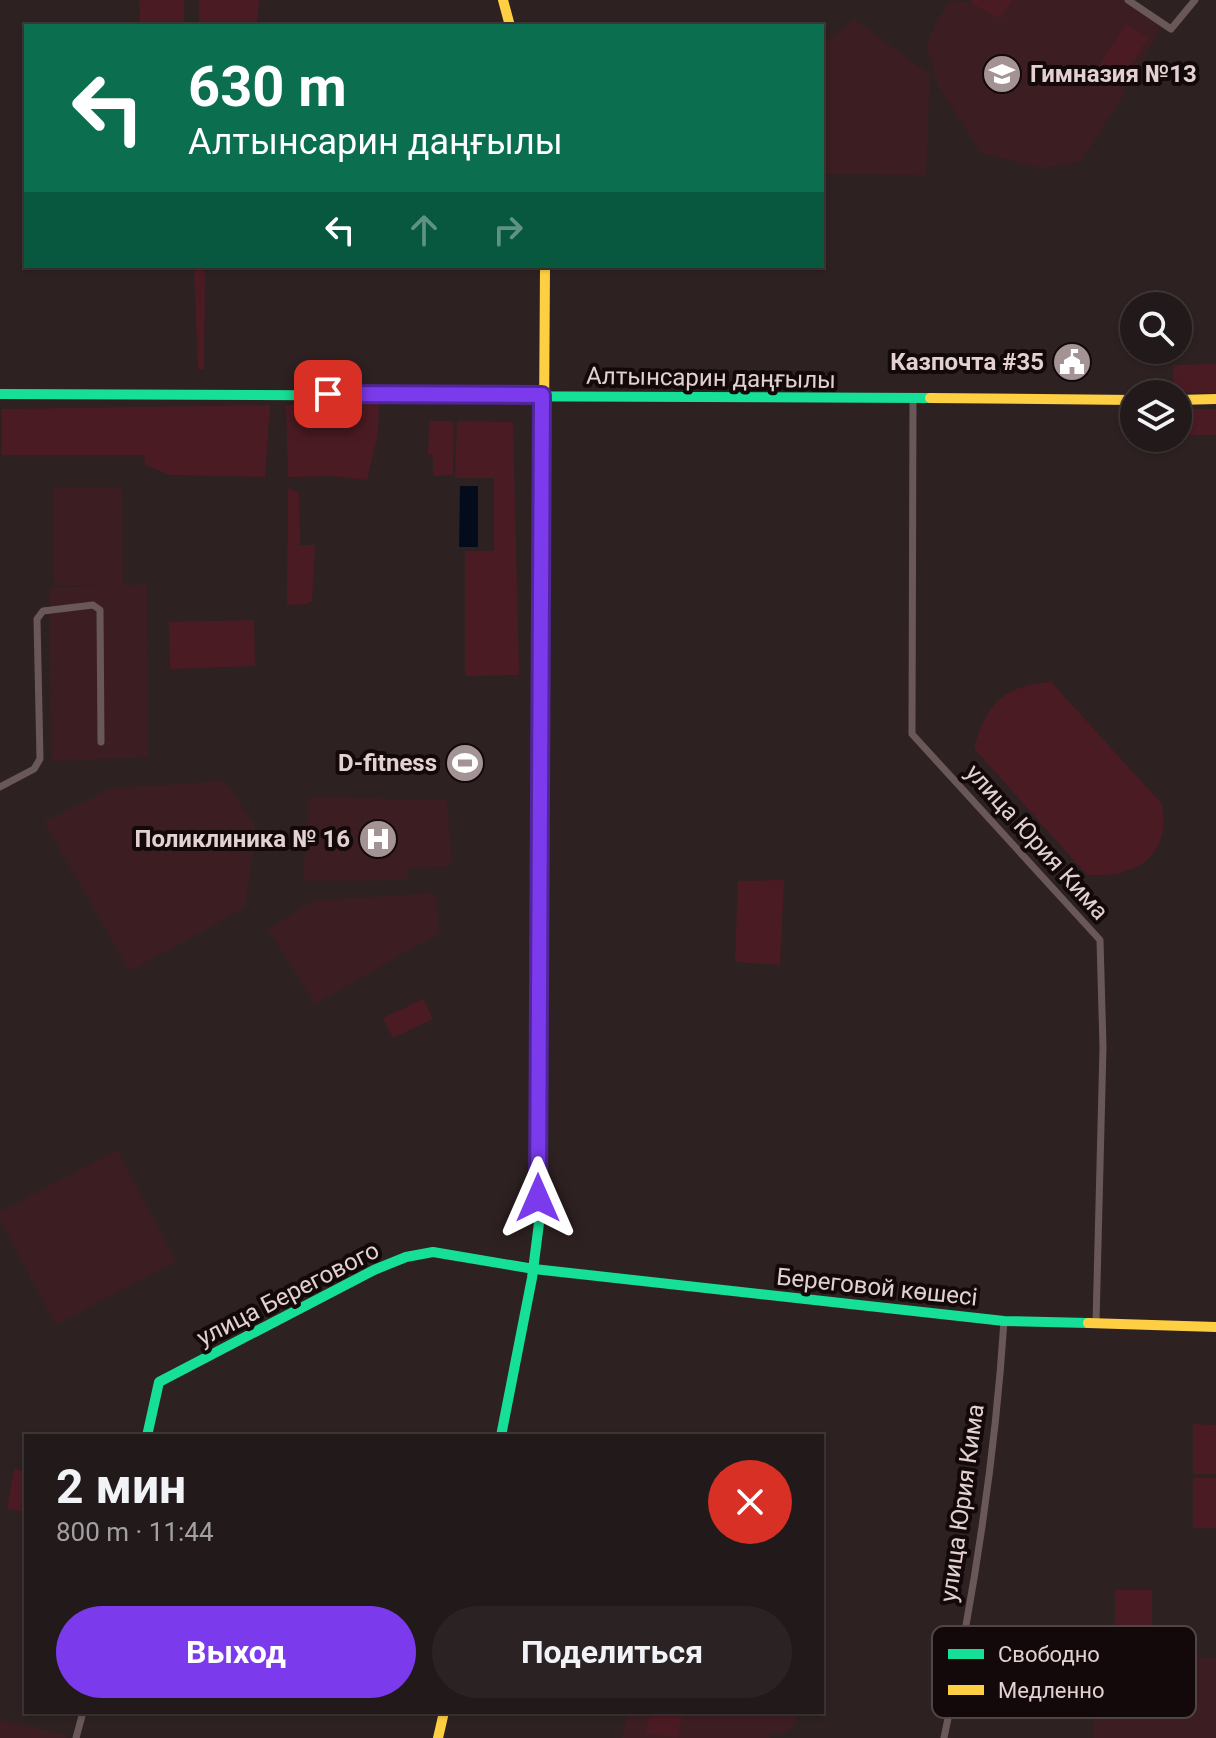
<!DOCTYPE html>
<html lang="ru">
<head>
<meta charset="utf-8">
<style>
	body { margin:0; font-family:Roboto,sans-serif; background:#2a2223; color:#f1f3f6; height:100vh; display:flex; flex-direction:column; font-size:30px; white-space:nowrap }
	* { box-sizing:border-box; margin:0 }
	p { font-size:26px; color:#a2a0a2 }
	.icon { flex:none; width:44px; height:44px; fill:none; stroke:currentColor; stroke-width:2; stroke-linecap:round; stroke-linejoin:round }
	.map { position:relative; flex:1; overflow:hidden }
	.drawer { position:absolute; left:24px; top:1434px; width:800px; height:280px; display:flex; flex-direction:column; background:#22191a; border-radius:0px; box-shadow:0 2px 6px #0004,0 0 0 2px #3f3839 }
	.drawer>* { flex:none }
	.hud { position:absolute; left:24px; top:24px; width:800px; height:244px; border-radius:0px; box-shadow:0 2px 6px #0004,0 0 0 2px #3f3839; background:#0b6e4f; color:#fff; overflow:hidden }
	.tools { position:absolute; left:1120px; top:292px; display:grid; gap:16px }
	.tools a { display:grid; place-items:center; width:72px; height:72px; border-radius:50%; background:#22191a; box-shadow:0 2px 6px #0004,0 0 0 2px #3f3839; font-size:40px }
	.pin { position:absolute; display:grid; place-items:center; width:68px; height:68px; color:#fff; margin:-34px; border-radius:16px; box-shadow:0 4px 12px #0006 }
	.me { position:absolute; width:88px; margin:-44px; rotate:0deg; stroke-linejoin:round; filter:drop-shadow(0 0 6px #0008) }
	.turn { display:flex; align-items:center; gap:28px; height:168px; padding:0 32px; font-size:36px }
	.turn .icon { width:104px; height:104px; stroke-width:2.5 }
	.turn b { display:block; font-size:56px; line-height:68px }
	.lanes { display:flex; align-items:center; height:76px; padding:0 32px; background:#0003; justify-content:center; gap:40px; direction:ltr }
	.lanes .off { opacity:.35 }
	.round { display:grid; place-items:center; flex:none; width:84px; height:84px; border-radius:42px; background:#2a2223 }
	.summary { display:flex; align-items:center; justify-content:space-between; height:136px; padding:0 32px }
	h1 { font-size:48px; font-weight:700; line-height:60px }
	.action { display:flex; gap:16px; margin-top:auto; padding:16px 32px }
	.action a { flex:1; height:92px; border-radius:48px; background:#7c3aed; color:#fff; font-size:32px; font-weight:700; line-height:92px; text-align:center }
	.action a+a { background:#2a2223; color:#f1f3f6 }
	.map>svg:first-child { display:block }
</style>
</head>
<body>
<div class="map">
<svg width="1216" height="1738" viewBox="0 0 1216 1738">
	<rect width="100%" height="100%" fill="#2e2122"/>
	<g fill="#3c1e22">
		<path d="M952,0L969,3L970,0H1122L1157,22L1159,31L1123,91L1125,93L1081,161L1040,168L981,153L938,86L926,43L946,5Z"/>
		<path d="M854,19L930,75L926,175L822,174V45Z"/>
		<path d="M53,487H122L123,585L147,584L148,757L51,761L50,588L110,585H54Z"/>
		<path d="M225,781L256,828L245,908L130,971L44,822L112,788Z"/>
		<path d="M309,797L447,800L452,866L408,869V880L303,881Z"/>
		<path d="M436,893L439,933L315,1004L268,929L315,900Z"/>
		<path d="M117,1150L176,1261L56,1325L0,1220V1212Z"/>
		<path d="M1216,1657V1738H1093L1096,1682L1162,1684L1171,1663L1178,1658Z"/>
		<path d="M627,1712H798L794,1726L779,1735L770,1733L769,1738H622Z"/>
		<path d="M0,1720L67,1735L66,1738H0Z"/>
	</g>
	<g fill="#4b1b23">
		<path d="M139,0H184V26H140Z"/>
		<path d="M199,0H259L257,26H199Z"/>
		<path d="M973,0H1012L1001,19L971,3Z"/>
		<path d="M1126,24L1148,38L1118,84L1096,70Z"/>
		<path d="M194,266H205L204,369H198Z"/>
		<path d="M1216,364V393L1174,392L1173,365Z"/>
		<path d="M379,404L378,433L367,480L332,476L288,477L286,405Z"/>
		<path d="M270,405L265,477L170,475L145,465L144,455H2V409Z"/>
		<rect x="1178" y="409" width="38" height="26"/>
		<path d="M429,421H453V475L433,476V455H428Z"/>
		<path d="M457,421L513,422L519,675L465,676V551H494V478H455Z"/>
		<path d="M288,488L299,493L300,545H315L312,601L307,604L287,605Z"/>
		<path d="M254,620L255,666L170,669L169,622Z"/>
		<path d="M1051,682L1162,804C1162,812 1165,823 1163,830C1156,869 1120,877 1087,875L974,748C987,703 1003,686 1051,682Z"/>
		<path d="M784,880L780,965L735,962L738,881Z"/>
		<path d="M423,999L433,1019L393,1038L383,1018Z"/>
		<path d="M1193,1424L1216,1425V1474H1193Z"/>
		<path d="M14,1469L26,1471V1512L7,1509Z"/>
		<rect x="1193" y="1478" width="23" height="50"/>
		<rect x="1115" y="1590" width="37" height="60"/>
		<path d="M1021,1625L1045,1626L1044,1688L1020,1687Z"/>
		<path d="M651,1712H683L677,1738L645,1733Z"/>
	</g>
	<path fill="#040c1b" d="M460,486H478V547H459Z"/>
	<g fill="none" stroke-linecap="round" stroke-linejoin="round">
		<g stroke="#6a5859" stroke-width="7">
			<path d="M1128,0L1171,29L1195,0"/>
			<path d="M913,400L912,734L1100,940L1103,1047L1096,1323"/>
			<path d="M0,787L34,769L40,759L37,619L43,611L93,605L100,610L101,742"/>
			<path d="M76,1738L83,1712"/>
			<path d="M944,1738C973,1601 995,1461 1004,1321"/>
		</g>
		<g stroke="#16e098" stroke-width="10">
			<path d="M0,394L930,398"/>
			<path d="M147,1436L159,1382L374,1270L406,1257L433,1252L534,1269L1004,1321L1088,1323"/>
			<path d="M501,1436L532,1278L539,1223L543,578"/>
		</g>
		<g stroke="#ffcf43" stroke-width="10">
			<path d="M503,0L510,26"/>
			<path d="M930,398L1134,400"/>
			<path d="M1178,400L1216,399"/>
			<path d="M543,578L545,266"/>
			<path d="M1088,1323L1216,1327"/>
			<path d="M438,1738L444,1712"/>
		</g>
	</g>
	<g fill="none" stroke-linecap="round" stroke-linejoin="round">
		<defs>
			<path id="route" d="M328,394L542,395L538,1198"/>
		</defs>
		<use href="#route" stroke="#51269a" stroke-width="20"/>
		<use href="#route" stroke="#7c3aed" stroke-width="14"/>
	</g>
	<defs>
		<symbol id="school-disc" viewBox="-11 -11 22 22"><circle r="9.5" fill="#a49394" stroke="#14090a"/><path d="M0-5L7-2L0 1L-7-2ZM-4 1L0 2.5L4 1V4Q0 6-4 4Z" fill="#fff"/></symbol>
		<symbol id="civic-disc" viewBox="-11 -11 22 22"><circle r="9.5" fill="#a49394" stroke="#14090a"/><path d="M-.6-6.5H3V-4.5H.6V-3L4-1V1h2V6H-6V1h2V-1L-.6-3ZM-1.2 2.5V6h2.4V2.5Z" fill="#fff"/></symbol>
		<symbol id="stadium-disc" viewBox="-11 -11 22 22"><circle r="9.5" fill="#a49394" stroke="#14090a"/><path d="M0-5a6.5 5 0 1 0 0 10a6.5 5 0 1 0 0-10ZM-3.5-1.8h7v3.6h-7Z" fill="#fff"/></symbol>
		<symbol id="hospital-disc" viewBox="-11 -11 22 22"><circle r="9.5" fill="#a49394" stroke="#14090a"/><path d="M-5-5h3v3.5h4V-5h3V5h-3V1.5h-4V5h-3Z" fill="#fff"/></symbol>
	</defs>
	<g fill-rule="evenodd">
		<use href="#school-disc" x="980" y="52" width="44" height="44"/>
		<use href="#civic-disc" x="1050" y="340" width="44" height="44"/>
		<use href="#stadium-disc" x="443" y="741" width="44" height="44"/>
		<use href="#hospital-disc" x="356" y="817" width="44" height="44"/>
	</g>
	<g text-anchor="middle" dominant-baseline="central" stroke-width="8" stroke-linejoin="round" paint-order="stroke">
		<g font-size="24" font-weight="bold" fill="#e3d1d2" stroke="#14090a" text-anchor="end">
			<text x="1030" y="74" text-anchor="start">Гимназия №13</text>
			<text x="1044" y="362">Казпочта #35</text>
			<text x="437" y="763">D-fitness</text>
			<text x="350" y="839">Поликлиника № 16</text>
		</g>
		<g font-size="24" fill="#e3d1d2" stroke="#14090a">
			<text transform="translate(711 378) rotate(1)">Алтынсарин даңғылы</text>
			<text transform="translate(1037 842) rotate(48)">улица Юрия Кима</text>
			<text transform="translate(877 1287) rotate(6)">Береговой көшесі</text>
			<text transform="translate(288 1294) rotate(-27)">улица Берегового</text>
			<text transform="translate(962 1503) rotate(-82)">улица Юрия Кима</text>
		</g>
	</g>
	<rect x="932" y="1626" width="264" height="92" rx="12" fill="#14090a" stroke="#524546" stroke-width="2"/>
	<rect x="948" y="1649" width="36" height="10" fill="#16e098"/>
	<rect x="948" y="1685" width="36" height="10" fill="#ffcf43"/>
	<g font-size="22" fill="#e3d1d2">
		<text x="998" y="1662">Свободно</text>
		<text x="998" y="1698">Медленно</text>
	</g>
</svg>
<div class="tools">
<a><svg class="icon" aria-label="search" viewBox="0 0 24 24"><circle cx="10" cy="10" r="6"/><path d="M15 15l6 6"/></svg></a>
<a><svg class="icon" aria-label="layers" viewBox="0 0 24 24"><path d="M12 4l9 5-9 5-9-5zM3 14l9 5 9-5"/></svg></a>
</div>
<div class="pin" style="left:328px;top:394px;background:#d93025"><svg class="icon" aria-label="arrive" viewBox="0 0 24 24"><path d="M6 21V4h12l-3 4 3 4H6"/></svg></div>
<svg class="me" style="left:538px;top:1198px" viewBox="-20 -20 40 40"><path d="M0-17L14 15 0 8-14 15z" fill="#7c3aed" stroke="#fff" stroke-width="4"/></svg>
<div class="hud">
<div class="turn"><svg class="icon" aria-label="left" viewBox="0 0 24 24"><path d="M17 20v-9H6M10 6l-5 5 5 5"/></svg><div><b>630 m</b>Алтынсарин даңғылы</div></div>
<div class="lanes"><svg class="icon" aria-label="left" viewBox="0 0 24 24"><path d="M17 20v-9H6M10 6l-5 5 5 5"/></svg><svg class="icon off" aria-label="ahead" viewBox="0 0 24 24"><path d="M12 20V5M6 11l6-6 6 6"/></svg><svg class="icon off" aria-label="right" viewBox="0 0 24 24"><path d="M7 20v-9h11M14 6l5 5-5 5"/></svg></div>
</div>
<section class="drawer">
<div class="summary"><div><h1>2 мин</h1><p>800 m · 11:44</p></div><a class="round" style="background:#d93025;color:#fff"><svg class="icon" aria-label="close" viewBox="0 0 24 24"><path d="M6 6l12 12M18 6L6 18"/></svg></a></div>
<div class="action"><a>Выход</a><a>Поделиться</a></div>
</section>
</div>
</body>
</html>
